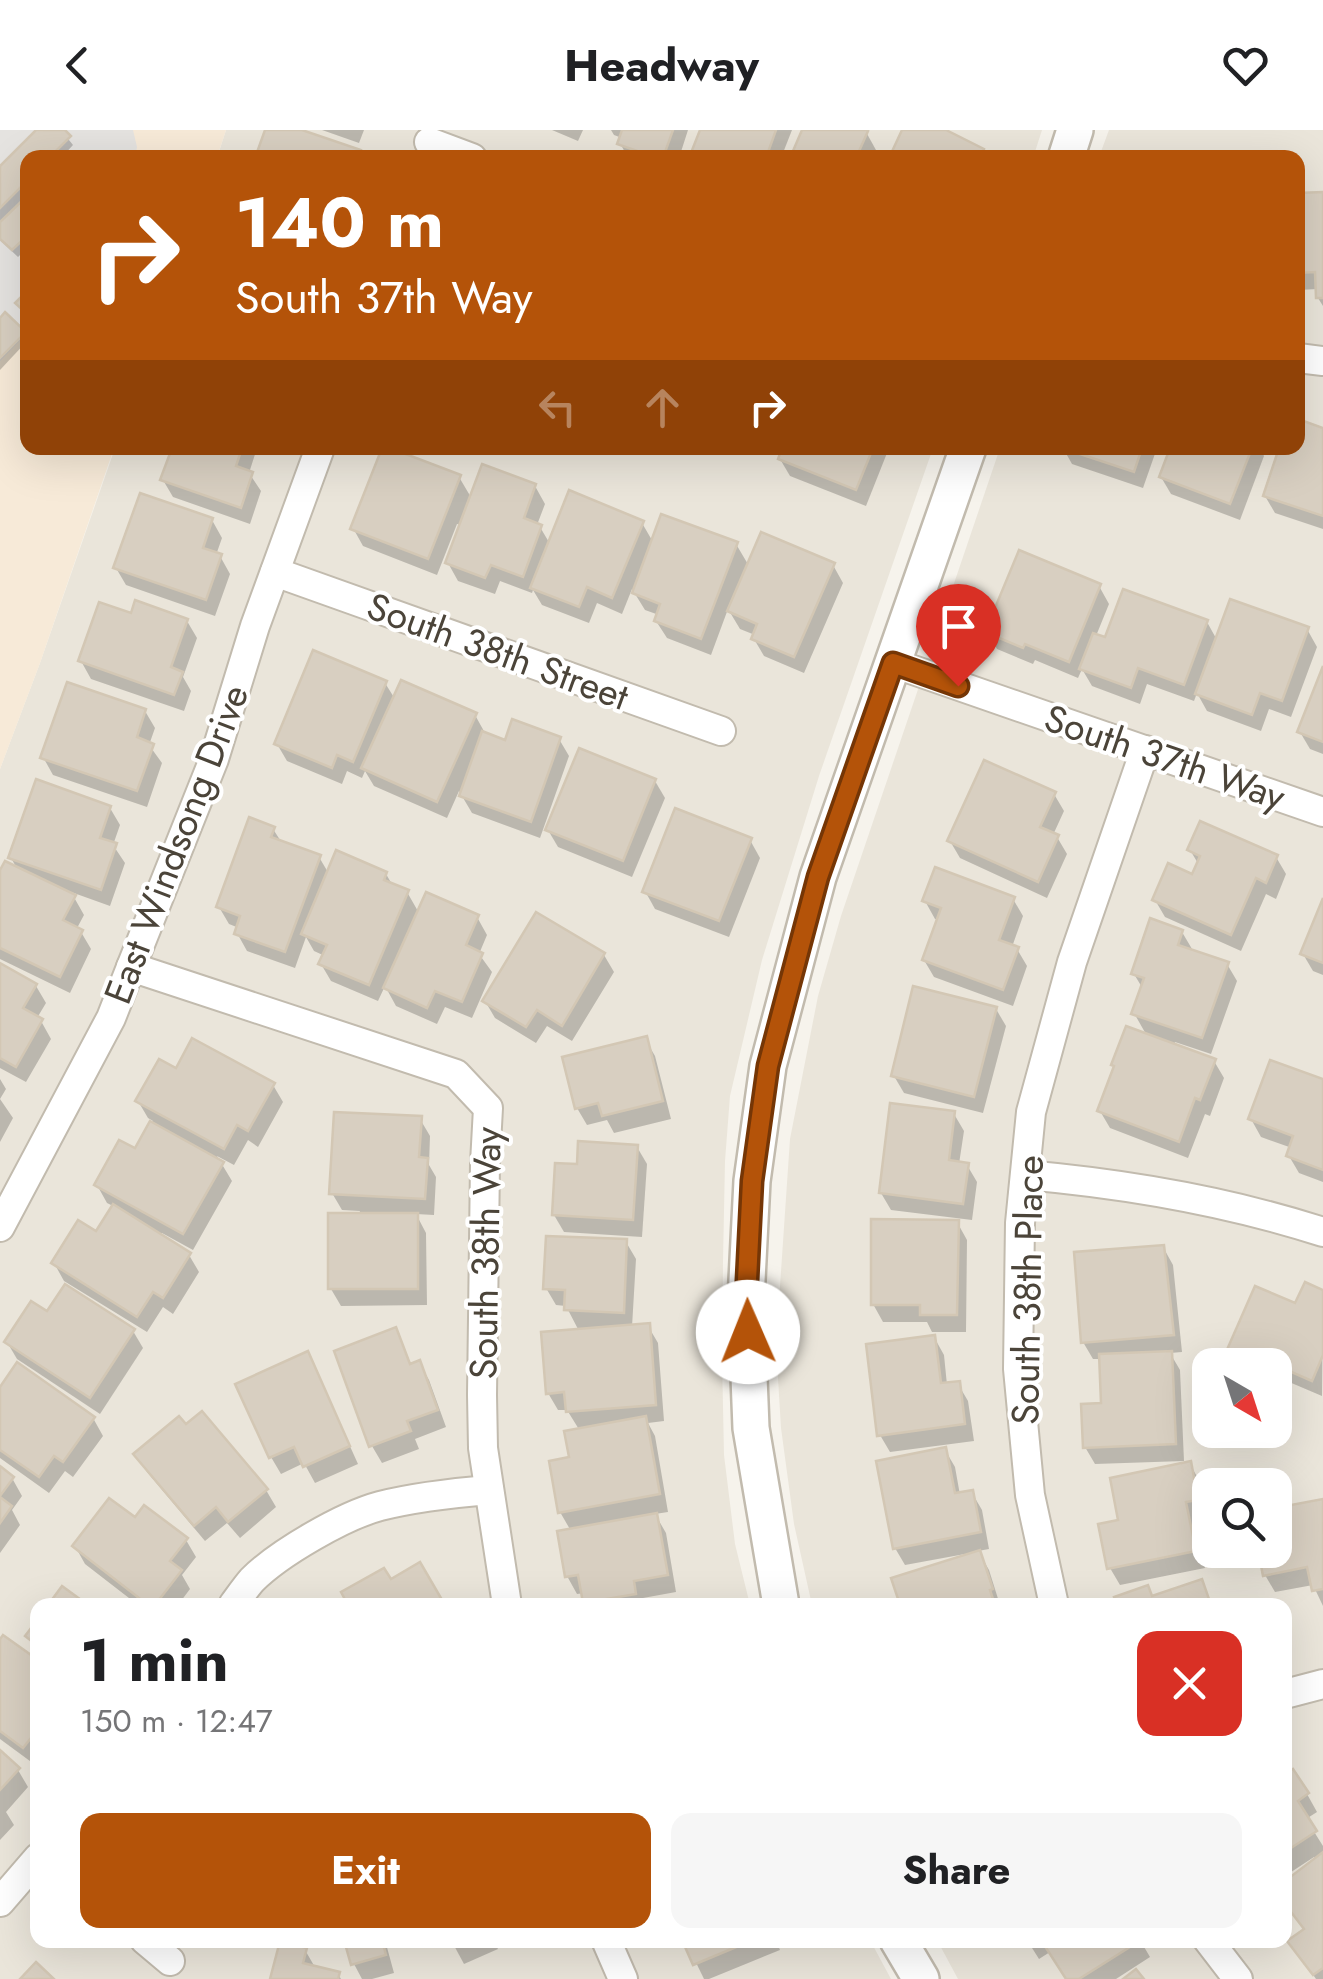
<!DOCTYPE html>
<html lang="en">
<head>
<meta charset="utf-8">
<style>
	body { margin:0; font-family:Jost,sans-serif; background:#f6f6f6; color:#202124; height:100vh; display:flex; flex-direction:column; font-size:38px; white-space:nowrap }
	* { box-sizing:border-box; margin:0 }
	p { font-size:32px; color:#757577 }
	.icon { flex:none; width:55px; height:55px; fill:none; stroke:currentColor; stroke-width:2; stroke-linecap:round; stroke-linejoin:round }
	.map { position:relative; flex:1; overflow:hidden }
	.details { position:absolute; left:30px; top:1468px; width:1262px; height:350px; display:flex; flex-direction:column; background:#fff; border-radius:20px; box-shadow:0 10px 40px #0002 }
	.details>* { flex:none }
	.top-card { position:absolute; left:20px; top:20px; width:1285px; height:305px; border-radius:20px; box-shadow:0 10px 40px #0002; background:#b45309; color:#fff; overflow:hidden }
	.needle { width:65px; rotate:141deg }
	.controls { position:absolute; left:1192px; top:1218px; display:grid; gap:20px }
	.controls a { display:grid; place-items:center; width:100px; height:100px; border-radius:20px; background:#fff; box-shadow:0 10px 40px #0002; font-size:50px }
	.pin { position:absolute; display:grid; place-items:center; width:85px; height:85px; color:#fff; margin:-102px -42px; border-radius:50% 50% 50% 0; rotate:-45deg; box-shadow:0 0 10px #0007 }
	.pin .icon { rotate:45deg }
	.me { position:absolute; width:110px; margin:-55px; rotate:359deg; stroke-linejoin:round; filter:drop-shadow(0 0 8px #0008) }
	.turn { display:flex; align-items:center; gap:35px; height:210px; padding:0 50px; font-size:45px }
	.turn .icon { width:130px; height:130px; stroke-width:2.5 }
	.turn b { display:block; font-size:70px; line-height:85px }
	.lanes { display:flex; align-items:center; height:95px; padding:0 50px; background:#0003; justify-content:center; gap:50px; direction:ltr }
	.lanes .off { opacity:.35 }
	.round { display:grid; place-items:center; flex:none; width:105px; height:105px; border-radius:20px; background:#f6f6f6 }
	.overview { display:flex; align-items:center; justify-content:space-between; height:170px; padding:0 50px }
	h1 { font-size:60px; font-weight:700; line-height:75px }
	.action { display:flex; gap:20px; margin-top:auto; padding:20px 50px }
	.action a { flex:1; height:115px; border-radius:20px; background:#b45309; color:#fff; font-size:40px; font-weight:700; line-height:115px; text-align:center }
	.action a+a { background:#f6f6f6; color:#202124 }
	header { display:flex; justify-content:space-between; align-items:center; height:130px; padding:0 50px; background:#fff; font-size:45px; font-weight:700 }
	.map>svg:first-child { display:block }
</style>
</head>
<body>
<header><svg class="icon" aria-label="back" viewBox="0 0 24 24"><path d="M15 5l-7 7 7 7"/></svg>Headway<svg class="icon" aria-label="heart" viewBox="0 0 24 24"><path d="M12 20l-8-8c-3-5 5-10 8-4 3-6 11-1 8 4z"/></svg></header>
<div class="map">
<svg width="1323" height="1849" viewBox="0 0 1323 1849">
	<rect width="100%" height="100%" fill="#f6f3ec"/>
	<g fill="#eae5da" fill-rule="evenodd">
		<path d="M226,0H1042L1033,28H217Z"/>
		<path d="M1109,0H1323V1849H958L937,1810H1285V1475H812L794,1394L781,1298L776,1215L790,1009L818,866L841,786L1000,318H1298V28L1099,27ZM1210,1235H1275V1300H1210ZM1210,1355H1275V1420H1210Z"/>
		<path d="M115,318H933L819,646L762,830L730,966L725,1031L723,1131L722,1228L724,1325L735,1414L750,1475H38V1810H870L891,1849H0V639L40,533Z"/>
	</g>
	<path fill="#f7ead8" d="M0,0H226L217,27L28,28V318H114L40,533L0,639Z"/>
	<path fill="#e5e3e0" d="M0,0H133L137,17L135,27L28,28L27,203L0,231Z"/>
	<g fill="#0003">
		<path d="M39,0H61L73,15L61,28H28V117L18,127L0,110V40Z"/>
		<path d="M322,0H364L359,13Z"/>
		<path d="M552,0H583L578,11Z"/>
		<path d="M611,0H688L679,28H628L620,13L622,8L614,5Z"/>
		<path d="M703,0H792L781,28H692Z"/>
		<path d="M804,0H860L866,2L876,20L873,28H793Z"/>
		<path d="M1323,64V176L1318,168V159L1298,160V65Z"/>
		<path d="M0,191L24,204L28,210L0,240Z"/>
		<path d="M1298,292L1323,300V399L1275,383L1265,366L1282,318H1298Z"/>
		<path d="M174,318H257L249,343L261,361L250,394L173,367L163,350Z"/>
		<path d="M785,318H889L866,376L790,346L780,329Z"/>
		<path d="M1063,318H1157L1143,358L1072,334Z"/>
		<path d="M1172,318H1260L1264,326L1240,390L1171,364L1161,347Z"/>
		<path d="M459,347L472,369L535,356L545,374L537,395L540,397L550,414L642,393L653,412L736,414L749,436L833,435L843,453L804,543L764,526L754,509L755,505L740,499L728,479L711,525L667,508L656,491L659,485L645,480L632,459L622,484L597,473L589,493L542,475L533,460L532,463L500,451L495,464L458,451L448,433L462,395L457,394L437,445L363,416L353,398Z"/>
		<path d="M212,390L222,408L216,425L220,426L230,444L215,486L126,455L116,438Z"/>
		<path d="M1099,456L1109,474L1096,506L1107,510L1207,492L1217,510L1307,499L1317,517L1291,587L1269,579L1261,601L1207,581L1197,563L1194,571L1147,554L1140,574L1092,556L1082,539L1078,548L1035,530L1033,534L997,519L987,501Z"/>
		<path d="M132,486L187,491L197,508L183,547L191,561L184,581L91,549L81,531Z"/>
		<path d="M1323,543V624L1310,619L1300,602Z"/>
		<path d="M385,553L395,569L475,585L485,603L507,613L559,609L569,626L540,708L472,683L459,661L447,688L374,656L365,641L362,648L347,641L342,654L287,631L277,614Z"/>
		<path d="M145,581L155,598L149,615L162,633L147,677L53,645L43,627Z"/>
		<path d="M655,651L665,668L632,747L558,717L548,700Z"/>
		<path d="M1054,664L1064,681L1053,705L1057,707L1067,724L1047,768L960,728L950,711Z"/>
		<path d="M110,678L120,695L113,715L125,733L110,776L71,762L84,785L76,800L81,802L91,819L70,863L0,829V746L18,740L11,728Z"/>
		<path d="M273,699L282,713L319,727L329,744H386L393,756L407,762L419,783L477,787L487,805L479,824L492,842L472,888L445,877L437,894L396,876L385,856L378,871L331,851L321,834L325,826L314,821L306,807L295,838L247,821L237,803L239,798L229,794L219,777Z"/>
		<path d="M750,710L760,728L729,807L655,779L645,761Z"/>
		<path d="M1190,720L1276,727L1286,744L1276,769L1266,764L1241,821L1165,787L1155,770L1194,747L1199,735Z"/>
		<path d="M1013,769L1023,786L1012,817L1017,819L1027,836L1013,876L934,847L924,830L939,790L935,789L925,771Z"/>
		<path d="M1323,774V845L1313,841L1303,824Z"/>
		<path d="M1182,802L1192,819L1191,822L1227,834L1237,851L1211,924L1175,912L1174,916L1214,931L1224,948L1210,986L1205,984L1188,1028L1110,998L1100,981L1147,906L1134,883L1143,859L1134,844Z"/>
		<path d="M604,825L614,842L572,911L547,896L536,913L495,888L485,871Z"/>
		<path d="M0,836L36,856L46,873L37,888L41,891L51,909L26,952L0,938Z"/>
		<path d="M996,879L1006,896L983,983L904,963L894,946Z"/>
		<path d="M645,909L655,926L671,989L614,1003L607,990L587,995L577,978Z"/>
		<path d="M177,941L273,955L283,972L258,1017L248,1010L234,1035L217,1026L232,1051L193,1120L162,1103L159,1106L189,1125L199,1142L173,1184L163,1177L147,1202L64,1151L54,1133L97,1104L115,1077L107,1073L97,1055L136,1022L153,991L148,988L138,971Z"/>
		<path d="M0,949L6,959L0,969L13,988L0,1012Z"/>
		<path d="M1323,952V1052L1299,1043L1289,1026L1292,1018L1261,1007L1251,989Z"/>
		<path d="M954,984L964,1001L959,1034L967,1035L977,1052L972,1090L891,1080L881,1063Z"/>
		<path d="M420,989L430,1006L429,1035L436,1047L434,1085L416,1084L426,1103L427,1175L341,1176L331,1159L360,1081L342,1080L332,1063Z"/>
		<path d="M637,1017L647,1034L642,1107L564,1102L554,1085L579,1037Z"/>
		<path d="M957,1092L967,1110L966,1202H932L927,1192H883L873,1174Z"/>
		<path d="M626,1112L636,1129L632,1197L648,1196L658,1213L664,1291L648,1293L655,1306L668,1382L655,1384L666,1403L676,1462L643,1468L644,1475H587L584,1463L577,1464L567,1446L571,1401L560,1382L580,1301L567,1280H558L548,1263L579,1201L566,1176L556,1175L546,1158Z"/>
		<path d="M1163,1117L1173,1135L1182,1222L1170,1223L1180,1240L1184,1331L1095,1334L1085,1317L1104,1275L1102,1229H1093L1083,1212Z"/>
		<path d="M1323,1163L1322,1266L1275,1246V1235H1227L1224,1231L1297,1177Z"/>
		<path d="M48,1185L133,1201L143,1218L100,1284L17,1229L7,1212Z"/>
		<path d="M395,1200L412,1236L419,1233L429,1250L446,1297L415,1309L419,1319L382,1333L372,1316Z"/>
		<path d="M934,1207L944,1225L947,1255L958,1254L968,1271L974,1311L890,1322L880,1305Z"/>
		<path d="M316,1241L358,1334L315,1353L304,1333L281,1344L271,1327Z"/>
		<path d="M0,1261L93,1288L103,1306L73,1347L65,1341L49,1363L0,1328Z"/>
		<path d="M945,1320L955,1337L960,1365L972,1363L982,1380L989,1419L978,1421L989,1440L1000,1475H902L966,1427L965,1424L905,1435L895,1418Z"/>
		<path d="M137,1325L266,1360L276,1377L240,1408L227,1393L205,1411L147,1342Z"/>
		<path d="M1190,1334L1200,1352L1207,1387L1194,1389L1205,1438L1120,1455L1110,1438Z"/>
		<path d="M0,1339L12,1348L22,1366L12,1380L20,1395L0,1423Z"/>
		<path d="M1323,1371V1476L1313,1455L1275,1462L1265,1445L1260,1420H1275V1381Z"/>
		<path d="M186,1410L196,1427L182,1445L190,1459L178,1475H138L85,1434L75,1416Z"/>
		<path d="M0,1513L38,1533V1629L34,1634L0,1609Z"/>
		<path d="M0,1623L18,1640L28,1657L6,1682L14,1695L0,1710Z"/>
		<path d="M1285,1647L1307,1664L1317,1682L1306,1689L1323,1716V1849H1316L1290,1812L1305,1801L1285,1774V1748L1287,1752L1316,1730L1314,1727L1285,1746Z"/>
		<path d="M347,1810H385L394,1843L372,1849H362L354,1834Z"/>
		<path d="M451,1810H493L498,1819L464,1834Z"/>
		<path d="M685,1810H776L780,1820L709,1849H704Z"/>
		<path d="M1027,1810H1140L1150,1827L1116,1849H1068L1050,1822L1039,1829Z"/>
		<path d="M305,1820L316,1839L338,1844L341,1849H272Z"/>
	</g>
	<g fill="#d8cfc1" stroke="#d3c7b4" stroke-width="2.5">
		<path d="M36,0H65L71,6L49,28H28V50L0,78V36Z"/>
		<path d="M265,0H302L361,20L359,28H255Z"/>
		<path d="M622,0H673L663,28H657L617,14Z"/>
		<path d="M700,0H776L766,28H743L730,23L728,28H689Z"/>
		<path d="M802,0H866L868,1L856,28H790Z"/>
		<path d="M902,0H946L984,19L980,28H889Z"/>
		<path d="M1323,62V168H1316L1315,142L1298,143V63Z"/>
		<path d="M28,65V105L12,120L0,109V92Z"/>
		<path d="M28,160V185L15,173Z"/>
		<path d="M5,182L26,202L0,228V188Z"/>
		<path d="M1298,289L1323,298V386L1263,366L1279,318H1298Z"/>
		<path d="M172,318H242L236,336L253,342L241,378L160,350Z"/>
		<path d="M382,318H390L461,345L428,429L350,399Z"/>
		<path d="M782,318H873L856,360L778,329Z"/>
		<path d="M1062,318H1142L1134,342Z"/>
		<path d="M1170,318H1252L1230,374L1159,347Z"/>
		<path d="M482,334L536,354L524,388L542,395L523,447L491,435L485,448L445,433Z"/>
		<path d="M569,360L644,391L612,468L587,457L579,477L530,458Z"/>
		<path d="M140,363L213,388L203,418L222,424L206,470L113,438Z"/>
		<path d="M661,384L738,412L701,509L654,491L660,474L632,463Z"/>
		<path d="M761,402L835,433L794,527L751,509L757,494L727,481Z"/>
		<path d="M1019,420L1101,454L1069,532L1025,514L1023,518L985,502Z"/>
		<path d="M1123,459L1208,490L1184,555L1138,538L1131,558L1079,539L1093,503L1105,507Z"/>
		<path d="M1230,469L1309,497L1282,571L1260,563L1252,585L1195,564Z"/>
		<path d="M135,470L188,489L171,537L183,542L174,565L78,531L99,472L131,483Z"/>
		<path d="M313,520L387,551L353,632L337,625L332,638L274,614Z"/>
		<path d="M1323,536V612L1297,602Z"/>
		<path d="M401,550L477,583L437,672L361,638Z"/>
		<path d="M67,552L146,579L137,607L154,614L137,661L40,628Z"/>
		<path d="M512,589L561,607L531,692L459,666L482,601L505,610Z"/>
		<path d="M579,618L656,649L623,731L545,700Z"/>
		<path d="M984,630L1056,662L1040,697L1059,705L1038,752L947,711Z"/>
		<path d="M36,649L111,676L100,708L117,713L101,760L8,728Z"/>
		<path d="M675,678L752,708L719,791L642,762Z"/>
		<path d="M249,687L275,697L271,707L321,725L285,822L234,804L240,786L216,777Z"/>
		<path d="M1200,691L1278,725L1266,753L1256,748L1231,805L1152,770L1168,733L1192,744L1200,726L1187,720Z"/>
		<path d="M336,720L387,742L384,750L409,760L369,855L318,834L327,815L301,804Z"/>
		<path d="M5,731L76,765L63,790L83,800L60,847L0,818V740Z"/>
		<path d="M935,737L1015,767L999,810L1019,817L1003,860L922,830L941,778L922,771Z"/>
		<path d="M426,762L479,785L466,815L483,823L462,872L435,861L427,878L383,858Z"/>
		<path d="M1323,768V833L1300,824Z"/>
		<path d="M536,782L605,823L562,896L537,880L526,897L482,871Z"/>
		<path d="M1150,788L1183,800L1178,815L1229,832L1202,908L1131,884L1144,848L1131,844Z"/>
		<path d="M0,833L37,854L23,878L43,889L16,937L0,928Z"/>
		<path d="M913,856L997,877L974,967L891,946Z"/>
		<path d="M1126,896L1216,929L1200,970L1195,968L1179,1012L1097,981L1114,936L1111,935Z"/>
		<path d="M647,906L663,971L602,986L598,973L575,979L562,927Z"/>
		<path d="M192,908L275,953L248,1001L237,995L224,1019L135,971L159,929L176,938Z"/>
		<path d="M1270,930L1323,949V1040L1286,1026L1293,1006L1248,989Z"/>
		<path d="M890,973L955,981L949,1030L969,1033L963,1074L879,1063Z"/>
		<path d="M334,982L422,986L419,1027L428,1028L425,1069L329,1064Z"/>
		<path d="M150,991L224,1032L183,1104L94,1055L119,1010L135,1018Z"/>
		<path d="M578,1011L638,1015L633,1090L552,1085L555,1033L577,1034Z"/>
		<path d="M113,1074L191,1123L163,1168L153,1162L137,1187L51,1133L78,1090L96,1101Z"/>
		<rect x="328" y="1083" width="90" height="76"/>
		<path d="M871,1089L959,1090L957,1185H920V1175H871Z"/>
		<path d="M546,1106L627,1109L624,1183L564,1180L565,1160L543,1159Z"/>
		<path d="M1164,1115L1174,1205L1081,1213L1074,1122Z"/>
		<path d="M1305,1152L1323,1160V1225L1312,1251L1264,1230L1262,1235H1231L1222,1231L1255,1156L1295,1173Z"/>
		<path d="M65,1154L135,1199L90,1268L4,1212L31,1171L47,1181Z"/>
		<path d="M650,1193L656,1275L566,1282L564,1262L546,1264L541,1202Z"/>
		<path d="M396,1197L410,1234L420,1230L438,1280L407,1291L411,1301L369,1317L334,1221Z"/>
		<path d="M935,1205L941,1253L960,1251L965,1294L877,1306L866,1214Z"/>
		<path d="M308,1221L350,1316L303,1337L294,1317L269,1328L235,1254Z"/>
		<path d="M1172,1221L1176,1314L1083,1318L1081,1274L1101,1273L1099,1224Z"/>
		<path d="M17,1232L95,1287L63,1332L54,1326L39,1347L0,1320V1257Z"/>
		<path d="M202,1281L268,1359L228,1392L216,1377L194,1396L133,1324L179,1286L186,1294Z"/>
		<path d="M646,1286L660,1364L558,1383L549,1331L569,1327L564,1301Z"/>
		<path d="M946,1317L955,1363L973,1360L981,1402L893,1419L876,1331Z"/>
		<path d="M1191,1331L1198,1370L1186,1372L1196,1421L1107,1439L1098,1394L1118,1390L1110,1348Z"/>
		<path d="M0,1336L14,1347L0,1366Z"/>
		<path d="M0,1367L12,1376L0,1393Z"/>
		<path d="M109,1368L135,1387L144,1375L188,1408L170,1431L182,1440L155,1475H148L72,1416Z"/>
		<path d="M1323,1369V1459L1312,1461L1307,1437L1263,1446L1258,1420H1275V1378Z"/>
		<path d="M657,1383L668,1445L634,1451L636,1464L583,1473L578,1445L565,1447L557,1401Z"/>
		<path d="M980,1420L993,1459L990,1460L995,1475H900L891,1448Z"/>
		<path d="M420,1432L445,1475H348L341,1462L384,1438L391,1449Z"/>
		<path d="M1202,1449L1211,1475H1117L1114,1467L1148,1455L1152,1466Z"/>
		<path d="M62,1456L88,1475H48Z"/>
		<path d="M38,1489V1516L25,1506Z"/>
		<path d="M3,1505L38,1530V1599L23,1618L0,1601V1509Z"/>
		<path d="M0,1620L20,1638L0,1660Z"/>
		<path d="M1293,1639L1309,1663L1298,1671L1317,1701L1285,1722V1644Z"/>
		<path d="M1323,1722V1838L1313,1845L1287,1811L1304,1799L1285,1774V1751Z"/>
		<path d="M344,1810H382L386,1825L351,1835Z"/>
		<path d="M682,1810H753L693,1835Z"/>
		<path d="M1041,1810H1141L1079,1849H1066Z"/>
		<path d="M280,1811L307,1818L303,1833L340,1842L338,1849H270Z"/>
		<path d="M36,1832L54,1849H20Z"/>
		<path d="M1136,1839L1144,1849H1123Z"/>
	</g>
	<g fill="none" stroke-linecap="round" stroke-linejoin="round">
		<defs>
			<g id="minor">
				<path d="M429,12L472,28"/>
				<path d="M1298,228L1323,231"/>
				<path d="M275,442L721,601"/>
				<path d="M893,533L1323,682"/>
				<path d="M131,837L456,944L488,978L485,1033L482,1265L483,1318L507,1475"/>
				<path d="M1026,1045C1127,1054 1227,1071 1323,1102"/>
				<path d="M0,1097L111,888L131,837L214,629L255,496L320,318"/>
				<path d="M233,1475C239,1467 245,1458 252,1450C279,1423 343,1386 380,1376C416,1367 452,1363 489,1360"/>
				<path d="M1054,1475L1030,1365L1018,1239L1020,1093L1031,982L1072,832L1145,620"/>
				<path d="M1285,1564L1323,1554"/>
				<path d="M0,1772L38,1728"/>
				<path d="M145,1810L170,1831"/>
				<path d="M606,1810L623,1849"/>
				<path d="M1208,1810L1238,1849"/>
			</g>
			<g id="tertiary">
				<path d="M1066,28L1075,0"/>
				<path d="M781,1475L751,1298L746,1170L752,1051L768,936L818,747L968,318"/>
				<path d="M898,1810L921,1849"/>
			</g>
		</defs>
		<use href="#minor" stroke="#c2bbae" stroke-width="32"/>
		<use href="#tertiary" stroke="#c2bbae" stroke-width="40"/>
		<use href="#minor" stroke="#fff" stroke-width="28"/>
		<use href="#tertiary" stroke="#fff" stroke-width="35"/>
	</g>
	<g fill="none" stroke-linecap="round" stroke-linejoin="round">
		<defs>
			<path id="route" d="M748,1202L746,1170L752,1051L768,936L818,747L893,533L958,556"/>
		</defs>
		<use href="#route" stroke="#753606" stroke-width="25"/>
		<use href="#route" stroke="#b45309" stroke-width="18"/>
	</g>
	<g text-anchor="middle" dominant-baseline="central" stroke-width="8" stroke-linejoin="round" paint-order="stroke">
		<g font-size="38" fill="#4b4439" stroke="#fff">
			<text transform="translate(498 521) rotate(20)">South 38th Street</text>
			<text transform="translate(1165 627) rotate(19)">South 37th Way</text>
			<text transform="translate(176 714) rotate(-69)">East Windsong Drive</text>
			<text transform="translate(485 1123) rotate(-89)">South 38th Way</text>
			<text transform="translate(1027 1160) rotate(-89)">South 38th Place</text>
		</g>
	</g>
</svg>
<div class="controls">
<a><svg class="needle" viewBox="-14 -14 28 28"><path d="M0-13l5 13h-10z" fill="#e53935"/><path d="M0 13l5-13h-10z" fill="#757577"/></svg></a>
<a><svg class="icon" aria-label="search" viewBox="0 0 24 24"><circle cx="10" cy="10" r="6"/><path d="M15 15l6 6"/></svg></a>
</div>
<div class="pin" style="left:958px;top:556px;background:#d93025"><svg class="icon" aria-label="arrive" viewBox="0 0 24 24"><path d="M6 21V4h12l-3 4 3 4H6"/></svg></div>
<svg class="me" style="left:748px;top:1202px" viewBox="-20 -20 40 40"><circle r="19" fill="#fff"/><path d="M0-13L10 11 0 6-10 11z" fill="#b45309"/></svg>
<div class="top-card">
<div class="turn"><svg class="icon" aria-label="right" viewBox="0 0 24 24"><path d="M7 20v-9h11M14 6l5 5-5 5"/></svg><div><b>140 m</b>South 37th Way</div></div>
<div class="lanes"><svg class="icon off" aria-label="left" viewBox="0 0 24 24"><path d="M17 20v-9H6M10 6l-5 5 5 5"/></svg><svg class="icon off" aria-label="ahead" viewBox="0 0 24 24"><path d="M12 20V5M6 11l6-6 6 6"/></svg><svg class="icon" aria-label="right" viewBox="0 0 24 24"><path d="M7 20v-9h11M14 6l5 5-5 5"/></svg></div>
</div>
<section class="details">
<div class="overview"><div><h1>1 min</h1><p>150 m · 12:47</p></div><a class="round" style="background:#d93025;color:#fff"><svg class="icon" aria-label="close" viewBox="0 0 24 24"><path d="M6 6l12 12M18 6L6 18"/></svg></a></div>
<div class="action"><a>Exit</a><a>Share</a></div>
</section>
</div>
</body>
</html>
